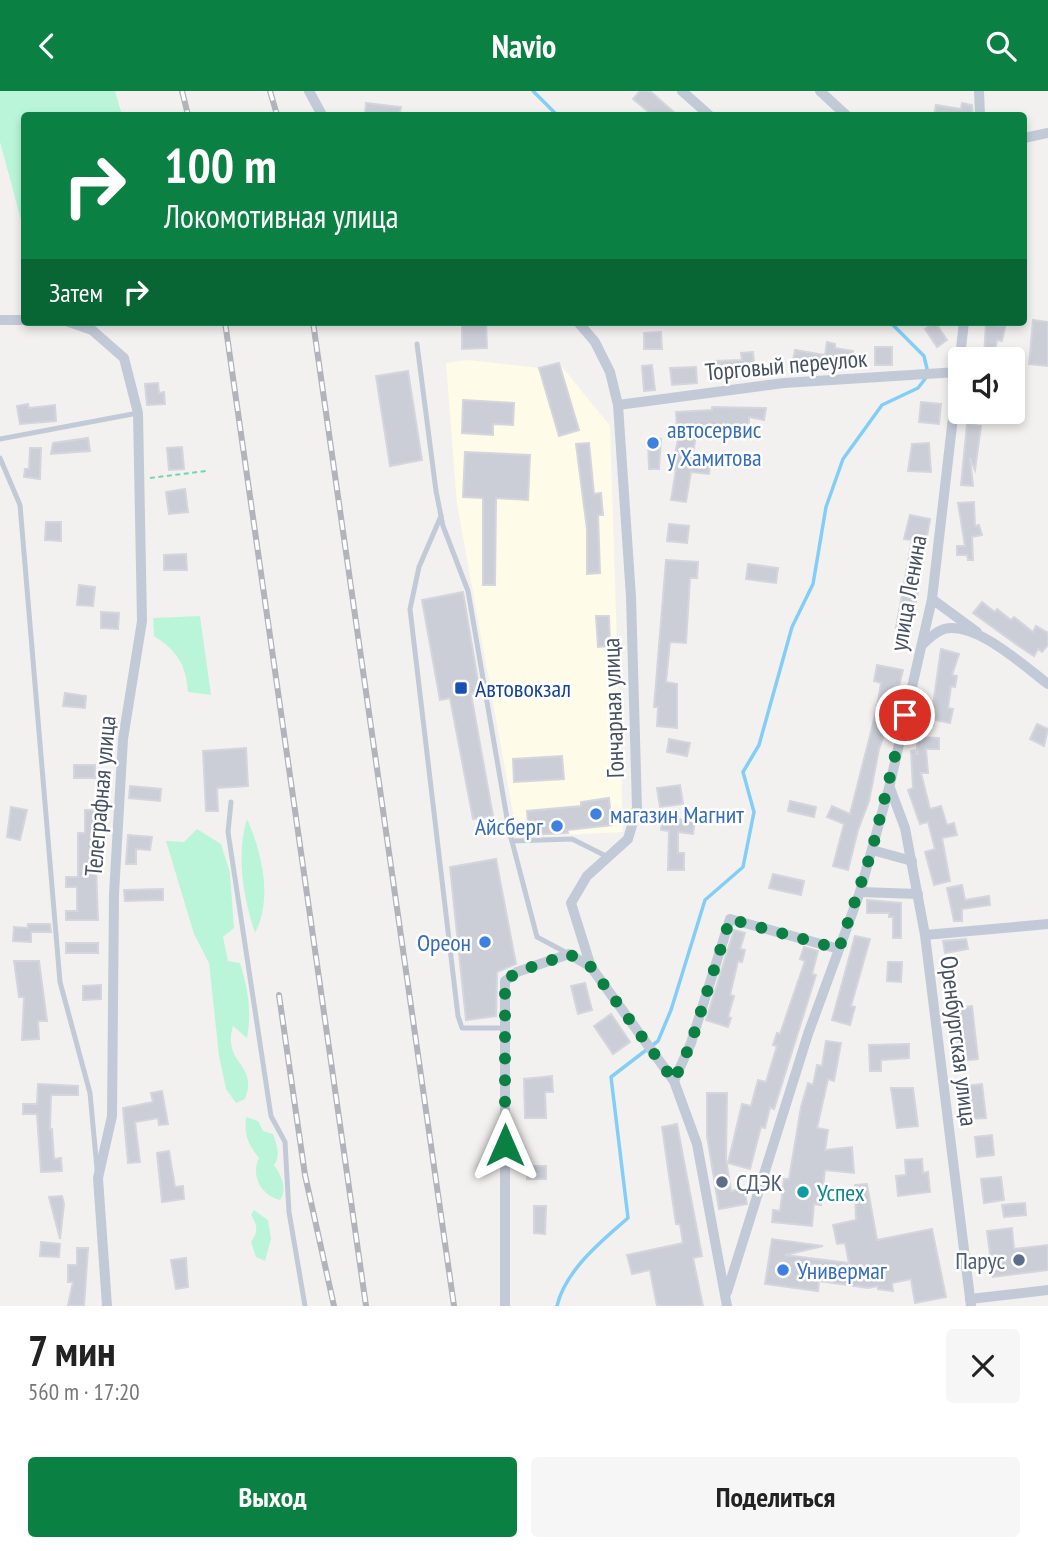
<!DOCTYPE html>
<html lang="ru">
<head>
<meta charset="utf-8">
<style>
	body { margin:0; font-family:"PT Sans Narrow",sans-serif; background:#f6f6f6; color:#222; height:100vh; display:flex; flex-direction:column; font-size:26px; white-space:nowrap }
	* { box-sizing:border-box; margin:0 }
	p { font-size:23px; color:#767676 }
	.icon { flex:none; width:38px; height:38px; fill:none; stroke:currentColor; stroke-width:2; stroke-linecap:round; stroke-linejoin:round }
	.map { position:relative; height:1215px; overflow:hidden }
	.sheet { display:flex; flex-direction:column; background:#fff; flex:1 }
	.sheet>* { flex:none }
	.hud { position:absolute; left:21px; top:21px; width:1006px; height:214px; border-radius:7px; box-shadow:0 4px 10px #0003; background:#0b8043; color:#fff; overflow:hidden }
	.controls { position:absolute; left:948px; top:256px; display:grid; gap:14px }
	.controls a { display:grid; place-items:center; width:77px; height:77px; border-radius:7px; background:#fff; box-shadow:0 4px 10px #0003; font-size:35px }
	.pin { position:absolute; display:grid; place-items:center; width:60px; height:60px; color:#fff; margin:-30px; border:4px solid #fff; border-radius:50%; box-shadow:0 2px 7px #0007 }
	.me { position:absolute; width:77px; margin:-38px; rotate:0deg; stroke-linejoin:round; filter:drop-shadow(0 0 5px #0008) }
	.turn { display:flex; align-items:center; gap:24px; height:147px; padding:0 28px; font-size:32px }
	.turn .icon { width:91px; height:91px; stroke-width:2.5 }
	.turn b { display:block; font-size:49px; line-height:60px }
	.then { display:flex; align-items:center; height:66px; padding:0 28px; background:#0003; gap:14px; font-size:26px }
	.round { display:grid; place-items:center; flex:none; width:74px; height:74px; border-radius:7px; background:#f6f6f6 }
	.headline { display:flex; align-items:center; justify-content:space-between; height:119px; padding:0 28px }
	h1 { font-size:42px; font-weight:800; line-height:52px }
	.primary-button { display:flex; gap:14px; margin-top:auto; padding:14px 28px }
	.primary-button a { flex:1; height:80px; border-radius:7px; background:#0b8043; color:#fff; font-size:28px; font-weight:800; line-height:80px; text-align:center }
	.primary-button a+a { background:#f6f6f6; color:#222 }
	header { display:flex; justify-content:space-between; align-items:center; height:91px; padding:0 28px; background:#0b8043; color:#fff; font-size:32px; font-weight:800 }
	.map>svg:first-child { display:block }
</style>
</head>
<body>
<header><svg class="icon" aria-label="back" viewBox="0 0 24 24"><path d="M15 5l-7 7 7 7"/></svg>Navio<svg class="icon" aria-label="search" viewBox="0 0 24 24"><circle cx="10" cy="10" r="6"/><path d="M15 15l6 6"/></svg></header>
<div class="map">
<svg width="1048" height="1215" viewBox="0 0 1048 1215">
	<rect width="100%" height="100%" fill="#f3f1f0"/>
	<path fill="#fefbe9" d="M469,269L539,277L559,272L610,335L623,741L529,746L517,744L457,413L446,272Z"/>
	<g fill="#bbf5d9">
		<path d="M0,0H115L122,24H24V140L0,51Z"/>
		<path d="M200,525L211,604L188,601C186,573 177,560 154,545L153,527Z"/>
		<path d="M247,728C262,761 273,808 255,842C243,807 236,763 247,728Z"/>
		<path d="M197,738L221,753L230,782L234,837L223,846L228,870L240,872C248,898 252,920 247,947L233,935C222,974 259,972 245,1008L236,1012L226,998L219,965L209,872L194,843L166,750L184,751Z"/>
		<path d="M246,1026L258,1030L263,1040L273,1043C277,1054 281,1065 274,1074C281,1084 288,1097 280,1109C262,1105 250,1085 259,1067C248,1053 244,1044 246,1026Z"/>
		<path d="M254,1119L268,1129L271,1148L265,1170L256,1166L251,1151C258,1141 258,1135 251,1124Z"/>
	</g>
	<g fill="none" stroke-linecap="round" stroke-linejoin="round">
		<g stroke="#83cef7" stroke-width="3.5">
			<path d="M533,0L557,24"/>
			<path d="M890,231L924,265L927,278"/>
			<path d="M557,1215C565,1180 601,1150 628,1127L611,986L658,950L671,919L705,809L743,776L754,721L743,681L759,654L792,536L813,493L826,416L843,368L882,314L918,297L925,288"/>
		</g>
	</g>
	<g fill="#ccced7" stroke="#d4d5dd" stroke-width="2">
		<path d="M640,0H650L677,24H652L633,8Z"/>
		<path d="M366,12L401,16L399,24H365Z"/>
		<path d="M962,12L972,14L973,24H934L936,14L961,18Z"/>
		<path d="M1033,229L1048,231V275L1029,273Z"/>
		<path d="M462,231H486L487,257L462,258Z"/>
		<path d="M935,231L947,249L937,256L925,238Z"/>
		<path d="M986,233L1005,236L1002,250L997,249L994,266L984,264Z"/>
		<path d="M661,241L662,258H644V242Z"/>
		<path d="M827,251L835,253V257L853,260L851,276L832,273L831,276L793,269L795,259L825,264Z"/>
		<rect x="875" y="256" width="17" height="18"/>
		<path d="M753,261L755,282L715,286L714,270L742,269L741,262Z"/>
		<path d="M559,272L579,339L559,345L539,277Z"/>
		<path d="M652,274L655,299L644,300L642,275Z"/>
		<path d="M696,276L697,292L672,294L670,277Z"/>
		<path d="M408,280L422,369L390,375L376,285Z"/>
		<path d="M158,292L159,302L164,301L165,313L147,314L145,293Z"/>
		<path d="M463,309L514,312L513,334L493,333V344L462,342Z"/>
		<path d="M921,311L941,313L939,333L919,331Z"/>
		<path d="M28,313L29,317L55,314L56,330L20,333L17,315Z"/>
		<path d="M712,316L766,317L764,329L749,326V337L698,334L691,372L710,374L709,383L691,381L686,411L671,409L676,379H672L680,338H677L676,321L712,319Z"/>
		<path d="M967,333L981,335L975,379L970,367L973,395L961,394Z"/>
		<path d="M88,347L90,360L51,363L53,352Z"/>
		<path d="M648,347L661,348L659,378H649Z"/>
		<path d="M589,352L594,403L601,402L603,424H598L600,482L587,483V438L576,353Z"/>
		<path d="M929,352L931,381L908,380L912,353Z"/>
		<path d="M182,356L184,378L169,379L167,357Z"/>
		<path d="M30,357H41L40,388L24,386L25,378H29Z"/>
		<path d="M465,361L530,364L528,409L496,407L495,494H483V407L463,406Z"/>
		<path d="M185,398L188,421L169,423L166,401Z"/>
		<path d="M974,411L975,435L979,434L982,444L972,446L973,469H968L967,464H957V455H965L958,412Z"/>
		<path d="M910,424L930,428L911,540L896,537L912,449L904,448Z"/>
		<path d="M46,431H61V450L45,449Z"/>
		<path d="M669,433L689,435L687,452L667,450Z"/>
		<path d="M186,463L187,479H164V464Z"/>
		<path d="M666,469L698,471L697,487H690L686,552L670,551L666,591L677,593V637L657,635L658,616H654Z"/>
		<path d="M748,473L778,477L776,492L746,488Z"/>
		<path d="M79,494L95,496L93,515L77,514Z"/>
		<path d="M463,501L480,602L471,603L493,725L473,728L450,607L440,609L422,509Z"/>
		<path d="M982,511L995,521L997,518L1011,529L1014,526L1033,541L1036,535L1048,542V554L1042,561L1038,558L1034,565L1023,558L973,522Z"/>
		<path d="M101,521L119,522L118,538L101,537Z"/>
		<path d="M596,525H609L610,555L598,556Z"/>
		<path d="M941,558L959,563L952,584L957,585L955,596L951,595L948,617L953,618L950,632L926,627L929,613L933,614Z"/>
		<path d="M877,574L903,579L899,595L895,594L890,628L879,658L869,710L858,739L848,779L833,775L844,733L827,726L832,715L850,723L877,617L881,592L874,590Z"/>
		<path d="M65,602L86,605L85,617L63,615Z"/>
		<path d="M1037,633L1048,638L1044,655L1030,648Z"/>
		<path d="M917,646L939,647V658H926L928,682H921L930,718L941,715L947,734L954,732L957,744L942,747L950,790L934,794L925,761L935,758L928,731L920,733L908,699L913,697L911,660L916,659L917,664Z"/>
		<path d="M669,648L690,652L687,665L667,661Z"/>
		<path d="M246,657L248,695L217,697L218,720H206L203,660Z"/>
		<path d="M562,665L564,688L514,691L513,668Z"/>
		<rect x="74" y="674" width="21" height="13"/>
		<path d="M680,694L683,713L660,716L657,697Z"/>
		<path d="M130,695L161,698L160,710L129,707Z"/>
		<path d="M609,707L612,734L567,739L568,742L529,744L527,720L581,715V711Z"/>
		<path d="M790,710L816,716L814,726L788,720Z"/>
		<path d="M11,716L27,719L20,749L7,746Z"/>
		<path d="M85,719H94L98,829H66V820H77V796H66V786H78V742H85Z"/>
		<path d="M662,726L695,730L693,743L678,741V762H684V779H668L669,740L661,739Z"/>
		<path d="M128,744L152,746L150,759L136,758V773H126Z"/>
		<path d="M496,768L516,873L497,881L496,925L466,929L450,776Z"/>
		<path d="M773,783L804,790L801,804L769,797Z"/>
		<path d="M962,794L965,809L989,805L990,814L962,818V830H954L947,797Z"/>
		<path d="M163,798V809L125,810L124,799Z"/>
		<path d="M867,809L901,812V847H893V826H889V822H867Z"/>
		<path d="M28,833H50L51,841H31V851L13,850L14,836L28,837Z"/>
		<path d="M734,839L745,842L740,858L745,859L742,871L738,870L730,904L734,905L728,926L731,927L728,936L706,929Z"/>
		<path d="M855,845L870,848L851,915L855,916L850,934L832,929Z"/>
		<path d="M966,848L968,858L945,862L943,850Z"/>
		<rect x="66" y="852" width="32" height="10"/>
		<path d="M804,856L818,860L812,883L816,884L774,1018L770,1016L765,1037L761,1036L750,1078L728,1072L742,1013L751,1015L758,989L766,991L777,955L773,954L777,942L780,943L805,870L800,868Z"/>
		<path d="M14,870H39L47,930H38L39,948L22,949L24,906H19Z"/>
		<path d="M888,871H902L901,891L887,890Z"/>
		<path d="M585,892L592,919L578,923L571,895Z"/>
		<path d="M101,894V908L83,909V895Z"/>
		<path d="M972,915L978,968L960,970L953,917Z"/>
		<path d="M611,923L630,951L613,963L594,935Z"/>
		<path d="M826,950L841,952L834,990L828,988L817,1037L828,1039L825,1059L852,1056L854,1082L825,1079L821,1114L814,1113L812,1135L772,1131L773,1119L780,1120L784,1088H789L801,1016L808,992L813,994L817,974L822,975Z"/>
		<path d="M909,953V967L881,969V980H870L869,954Z"/>
		<path d="M552,985L553,1001H545L546,1027H525L524,988Z"/>
		<path d="M38,993L78,995V1004H51L50,1038H52L54,1068L61,1067L62,1080L41,1081L37,1023H23V1013H37Z"/>
		<path d="M982,993L986,1027L968,1028L964,995Z"/>
		<path d="M891,997H913L918,1035L897,1037Z"/>
		<path d="M162,1000L168,1033L159,1034L158,1027L135,1031L140,1071L128,1072L123,1017L153,1011L151,1002Z"/>
		<path d="M707,1002H727L726,1068L731,1100L744,1098L747,1113L719,1118L707,1045Z"/>
		<path d="M677,1033L702,1165L693,1167L703,1215H657L650,1179L632,1183L627,1164L683,1152L680,1133H676L662,1036Z"/>
		<path d="M992,1044L994,1064L977,1066L975,1046Z"/>
		<path d="M169,1060L175,1096L183,1095L184,1108L162,1111L157,1062Z"/>
		<path d="M922,1068L923,1082L928,1081L930,1101L898,1105L896,1085L906,1084L905,1069Z"/>
		<rect x="527" y="1075" width="19" height="13"/>
		<path d="M1001,1086L1004,1109L984,1112L981,1088Z"/>
		<path d="M867,1093L877,1149L932,1138L946,1206L915,1212L911,1188L892,1192L893,1200L878,1198V1195L868,1197L819,1190L818,1200L765,1193L772,1148L823,1155L785,1164L849,1172L845,1152L837,1153L833,1134L856,1129L855,1094Z"/>
		<path d="M62,1105L64,1113L60,1148L49,1106Z"/>
		<path d="M1025,1112L1026,1124L1004,1126L1002,1114Z"/>
		<path d="M534,1115H546L545,1143L534,1142Z"/>
		<path d="M1012,1137L1014,1158L1048,1154V1179L993,1186L987,1140Z"/>
		<path d="M41,1151L60,1153L59,1166L40,1165Z"/>
		<path d="M77,1157H88L84,1215L68,1214L73,1191H68V1174H77Z"/>
		<path d="M186,1167L188,1196L176,1198L171,1169Z"/>
	</g>
	<g fill="none" stroke-linecap="round" stroke-linejoin="round">
		<path stroke="#6ed7b2" stroke-width="2" stroke-dasharray="5 3.5" stroke-linecap="butt" d="M150,387L206,380"/>
		<g stroke="#c3cad7" stroke-width="5">
			<path d="M417,253L436,400L443,435L468,500L509,739L537,846L569,863"/>
			<path d="M0,348L138,322"/>
			<path d="M0,367L20,414L60,891L90,1002L97,1078"/>
			<path d="M441,425L419,476L410,518L458,925L462,937H504"/>
			<path d="M231,711L228,741L271,1025L285,1051L289,1121L305,1215"/>
			<path d="M512,750L572,748L608,766"/>
		</g>
		<g stroke="#c3cad7" stroke-width="10">
			<path d="M309,0L322,24"/>
			<path d="M682,0L709,24"/>
			<path d="M820,0L846,24"/>
			<path d="M979,0L980,24"/>
			<path d="M1024,47L1048,42"/>
			<path d="M0,229H24"/>
			<path d="M69,231L92,239L124,267L138,322L142,530L123,648L114,803L112,1025L98,1087L107,1215"/>
			<path d="M578,231L595,251L610,281L618,314L631,506L637,717L628,748L587,785L571,812L591,876L674,990L697,1053L727,1215"/>
			<path d="M618,314L784,292L958,281"/>
			<path d="M932,508L977,541"/>
			<path d="M922,554C928,548 935,541 944,538C976,530 1024,575 1048,593"/>
			<path d="M890,697L905,737L925,844L971,1215"/>
			<path d="M872,759L912,770"/>
			<path d="M860,801L918,803"/>
			<path d="M925,844L1048,833"/>
			<path d="M674,990L691,952L730,828L839,858"/>
			<path d="M727,1201L808,943L860,801L890,693L932,508L964,231"/>
			<path d="M970,1208L1048,1199"/>
			<path d="M505,1215V890L517,881L569,863L591,876"/>
		</g>
		<defs>
			<g id="rail">
				<path d="M182,0L188,24"/>
				<path d="M270,0L277,24"/>
				<path d="M225,231L366,1215"/>
				<path d="M313,231L454,1215"/>
				<path d="M279,904L305,1084L334,1215"/>
			</g>
		</defs>
		<use href="#rail" stroke="#b2b4bc" stroke-width="6"/>
		<use href="#rail" stroke="#fff" stroke-width="3.5" stroke-dasharray="10" stroke-linecap="butt"/>
	</g>
	<g fill="none" stroke-linecap="round" stroke-linejoin="round">
		<path stroke="#0b8043" stroke-width="12" stroke-dasharray="0 21.6" d="M505,1054V890L517,881L569,863L591,876L674,990L691,952L730,828L839,858L872,759L905,624"/>
	</g>
	<g fill="#3f7fe0" stroke="#fff" stroke-width="2.5">
		<circle cx="653" cy="352" r="7"/>
		<circle cx="596" cy="723" r="7"/>
		<circle cx="557" cy="735" r="7"/>
		<circle cx="485" cy="851" r="7"/>
		<circle cx="783" cy="1179" r="7"/>
	</g>
	<rect fill="#1a4fb4" stroke="#fff" stroke-width="2.5" x="454" y="590" width="14" height="14" rx="3.5"/>
	<g fill="#5c6f8a" stroke="#fff" stroke-width="2.5">
		<circle cx="722" cy="1091" r="7"/>
		<circle cx="1019" cy="1169" r="7"/>
	</g>
	<circle fill="#0f9aa8" stroke="#fff" stroke-width="2.5" cx="803" cy="1101" r="7"/>
	<g text-anchor="middle" dominant-baseline="central" stroke-width="5" stroke-linejoin="round" paint-order="stroke">
		<g font-size="24" fill="#465061" stroke="#fff">
			<text transform="translate(786 274) rotate(-5)">Торговый переулок</text>
			<text transform="translate(908 502) rotate(-80)">улица Ленина</text>
			<text transform="translate(613 617) rotate(-92)">Гончарная улица</text>
			<text transform="translate(100 705) rotate(-85)">Телеграфная улица</text>
			<text transform="translate(959 950) rotate(83)">Оренбургская улица</text>
		</g>
		<g font-size="24" fill="#366cbe" stroke="#fff" text-anchor="start">
			<text x="667" y="338">автосервис<tspan x="667" dy="28">у Хамитова</tspan></text>
			<text x="610" y="723">магазин Магнит</text>
			<text x="543" y="735" text-anchor="end">Айсберг</text>
			<text x="471" y="851" text-anchor="end">Ореон</text>
			<text x="797" y="1179">Универмаг</text>
		</g>
		<g font-size="24" fill="#164399" stroke="#fff" text-anchor="start">
			<text x="475" y="597">Автовокзал</text>
		</g>
		<g font-size="24" fill="#4e5e75" stroke="#fff" text-anchor="start">
			<text x="736" y="1091">СДЭК</text>
			<text x="1005" y="1169" text-anchor="end">Парус</text>
		</g>
		<g font-size="24" fill="#0d838f" stroke="#fff" text-anchor="start">
			<text x="817" y="1101">Успех</text>
		</g>
	</g>
</svg>
<div class="controls">
<a><svg class="icon" aria-label="sound" viewBox="0 0 24 24"><path d="M4 9h4l5-4v14l-5-4H4zM17 9q2 3 0 6"/></svg></a>
</div>
<div class="pin" style="left:905px;top:624px;background:#d93025"><svg class="icon" aria-label="arrive" viewBox="0 0 24 24"><path d="M6 21V4h12l-3 4 3 4H6"/></svg></div>
<svg class="me" style="left:505px;top:1054px" viewBox="-20 -20 40 40"><path d="M0-17L14 15 0 8-14 15z" fill="#0b8043" stroke="#fff" stroke-width="4"/></svg>
<div class="hud">
<div class="turn"><svg class="icon" aria-label="right" viewBox="0 0 24 24"><path d="M7 20v-9h11M14 6l5 5-5 5"/></svg><div><b>100 m</b>Локомотивная улица</div></div>
<div class="then">Затем<svg class="icon" aria-label="right" viewBox="0 0 24 24"><path d="M7 20v-9h11M14 6l5 5-5 5"/></svg></div>
</div>
</div>
<section class="sheet">
<div class="headline"><div><h1>7 мин</h1><p>560 m · 17:20</p></div><a class="round"><svg class="icon" aria-label="close" viewBox="0 0 24 24"><path d="M6 6l12 12M18 6L6 18"/></svg></a></div>
<div class="primary-button"><a>Выход</a><a>Поделиться</a></div>
</section>
</body>
</html>
